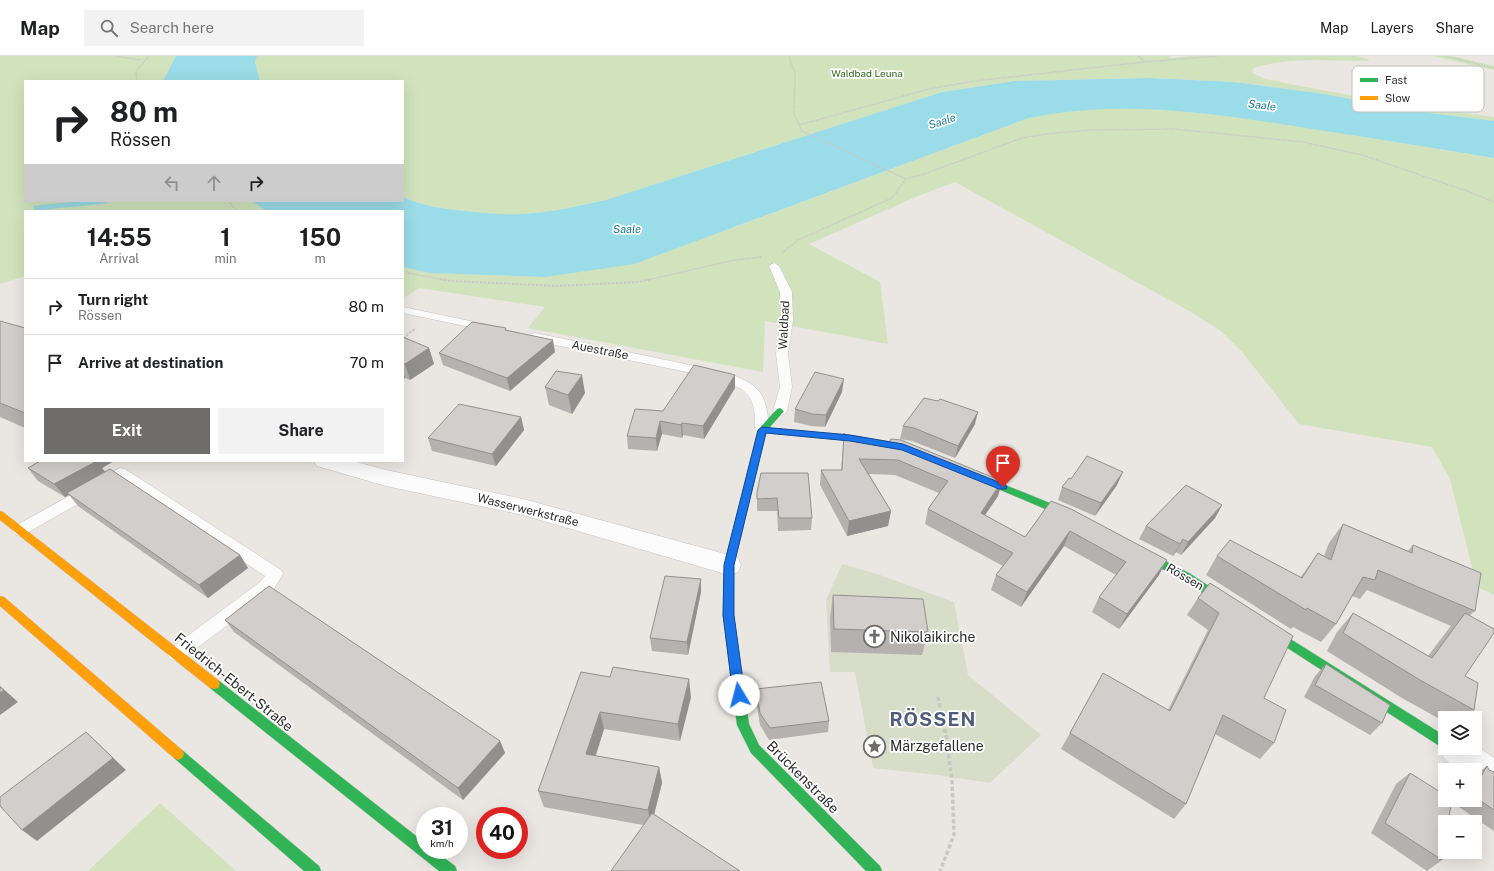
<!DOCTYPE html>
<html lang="en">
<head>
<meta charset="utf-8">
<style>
	body { margin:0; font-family:"Public Sans",sans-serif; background:#f2f2f2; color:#202124; height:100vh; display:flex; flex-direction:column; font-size:15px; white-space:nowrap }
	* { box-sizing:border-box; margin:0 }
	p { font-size:13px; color:#757577 }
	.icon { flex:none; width:22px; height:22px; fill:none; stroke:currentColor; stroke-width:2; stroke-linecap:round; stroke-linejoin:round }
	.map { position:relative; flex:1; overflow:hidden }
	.panel { position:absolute; left:24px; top:154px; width:380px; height:252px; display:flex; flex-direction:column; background:#fff; border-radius:0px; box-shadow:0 4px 16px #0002 }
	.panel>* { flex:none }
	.banner { position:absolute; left:24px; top:24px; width:380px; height:122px; border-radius:0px; box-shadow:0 4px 16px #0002; background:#fff; color:#202124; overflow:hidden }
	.fabs { position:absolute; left:1438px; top:655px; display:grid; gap:8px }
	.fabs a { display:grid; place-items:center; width:44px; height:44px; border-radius:0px; background:#fff; box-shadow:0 4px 16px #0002; font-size:20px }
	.speed { position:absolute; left:416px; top:751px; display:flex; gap:8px; font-size:20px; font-weight:700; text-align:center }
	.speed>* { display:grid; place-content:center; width:52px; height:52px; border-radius:50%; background:#fff; box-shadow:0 4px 16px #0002; line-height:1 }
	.speed small { font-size:10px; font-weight:400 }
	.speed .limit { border:6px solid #d22; background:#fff; color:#111 }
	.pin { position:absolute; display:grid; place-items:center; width:34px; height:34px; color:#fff; margin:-41px -17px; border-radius:50% 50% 50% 0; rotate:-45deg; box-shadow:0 0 4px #0007 }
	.pin .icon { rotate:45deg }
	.me { position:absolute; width:44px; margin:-22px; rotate:352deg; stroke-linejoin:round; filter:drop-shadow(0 0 3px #0008) }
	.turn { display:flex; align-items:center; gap:14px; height:84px; padding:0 20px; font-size:18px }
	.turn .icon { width:52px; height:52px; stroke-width:2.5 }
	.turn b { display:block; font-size:28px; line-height:34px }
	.lanes { display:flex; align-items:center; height:38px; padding:0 20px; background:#0003; justify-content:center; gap:20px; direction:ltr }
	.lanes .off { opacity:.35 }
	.eta { display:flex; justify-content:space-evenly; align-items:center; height:68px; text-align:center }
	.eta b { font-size:24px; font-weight:700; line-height:28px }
	.cta { display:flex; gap:8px; margin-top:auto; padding:8px 20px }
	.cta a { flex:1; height:46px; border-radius:0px; background:#6e6d6c; color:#fff; font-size:16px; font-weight:700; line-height:46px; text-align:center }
	.cta a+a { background:#f2f2f2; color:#202124 }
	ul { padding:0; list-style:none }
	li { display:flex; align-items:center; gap:12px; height:56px; padding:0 20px; border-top:1px solid #e0e0e0 }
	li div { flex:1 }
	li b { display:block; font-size:15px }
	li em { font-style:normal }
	header { display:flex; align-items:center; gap:24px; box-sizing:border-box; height:56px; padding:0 20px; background:#fff; border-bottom:1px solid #e0e0e0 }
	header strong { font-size:19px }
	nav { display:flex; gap:22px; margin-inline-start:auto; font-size:14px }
	.search { width:280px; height:36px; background:#f2f2f2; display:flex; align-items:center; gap:10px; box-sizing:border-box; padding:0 14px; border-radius:0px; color:#757577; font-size:15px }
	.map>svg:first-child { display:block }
</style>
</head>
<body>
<header>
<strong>Map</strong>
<div class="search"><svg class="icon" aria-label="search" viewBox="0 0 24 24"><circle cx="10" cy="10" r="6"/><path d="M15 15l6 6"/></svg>Search here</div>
<nav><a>Map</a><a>Layers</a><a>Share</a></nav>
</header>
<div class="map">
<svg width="1494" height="815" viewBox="0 0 1494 815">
	<rect width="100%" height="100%" fill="#eae6e2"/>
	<g fill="#d1e3bd">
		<path d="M0,0H176L163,25H25V145H252L266,155H25V220L0,228Z"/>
		<path d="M257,0H1168L1171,2L1190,0H1356L1368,3L1369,5C1331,5 1291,0 1254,12L1252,17L1266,23L1290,28L1397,48L1494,61V65L1423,56L1318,37L1234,26L1150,22L1015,25L942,36L606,144C578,150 550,157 521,158C503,159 484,157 466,155C444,153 422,150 403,141V25H260L255,6Z"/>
		<path d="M1432,0H1452L1494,10V14Z"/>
		<path d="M1085,53H1159L1247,62L1494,102V539L1477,531L1450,423L1432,391L1299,368L1243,297L1221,275L1191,256L955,126L918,140L809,188L880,226L888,288L765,265L763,316L528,272L545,251L419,232L403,242V211L430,217L545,221L730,173L1029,62L1055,56Z"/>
		<path d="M160,747L236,815H88Z"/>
	</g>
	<path fill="#d8ddca" d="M842,508L877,518L954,546L968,619L1041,679L990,727L938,719L873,712L855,616H830L826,544Z"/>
	<g fill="#9adce7">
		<path d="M176,0H257L255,6L260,25H163Z"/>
		<path d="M1150,22L1234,26L1318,37L1423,56L1494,65V102C1433,92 1373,82 1312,73C1219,58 1122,42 1029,62L634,208L545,221L430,217L403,211V155H266L252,145H403V141C422,150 444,153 466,155C484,157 503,159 521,158C550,157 578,150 606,144L942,36L1015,25Z"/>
	</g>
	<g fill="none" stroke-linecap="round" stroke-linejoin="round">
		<path stroke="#9adce7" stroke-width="5" d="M36,152L105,145"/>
		<defs>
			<g id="lane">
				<path d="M774,207L779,210L792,236L793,264L788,298L792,331L787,355L785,358L780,359L775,358L773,355L780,331L776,298L781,264L780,236L769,210Z"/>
				<path d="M403,251L489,269L493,270L495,272L493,274L489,275L403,257Z"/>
				<path d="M535,277L729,317C754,328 765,333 768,362C768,367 770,373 767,377L762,378L757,377C754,372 755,367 755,361C753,336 743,333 721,323L531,284L529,281L531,278Z"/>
				<path d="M120,412L125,413L281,514L283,518L272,536L182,603L176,605L170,603L167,598L170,593L260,526L265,520L120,424L25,478L20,480L15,478L12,474L15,470Z"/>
			</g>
			<g id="street">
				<path d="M314,405H353L386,414L523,443L729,499L738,502L741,509L738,516L729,519L523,459L386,430L317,410Z"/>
				<path d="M1445,681V692H1475V689L1494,702V734L1475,724V714C1457,714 1446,709 1438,692L1442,682Z"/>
			</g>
			<g id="fast">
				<path d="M780,352L784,355L769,372L850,379L890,386L894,389L890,392L850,385L766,377L734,509L733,559L742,624L749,668L759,689L880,810L882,815H866L751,697L737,669L723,559L724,509L758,374L777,353Z"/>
				<path d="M973,416L1077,458L1079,461L1077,464H1071L970,421L968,419Z"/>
				<path d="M1138,491L1189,517L1235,547L1236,550L1235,553L1231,554L1227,553L1181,523L1134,498L1133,495L1134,492Z"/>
				<path d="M1265,567L1445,680V692H1447L1445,693L1441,691L1261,575L1260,572L1261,569Z"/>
				<path d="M214,623L218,624L425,787V794H434L455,810L457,815H439L210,632L208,628L210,624Z"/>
				<path d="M178,692L182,694L319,810L321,815H304L174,702L172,698L174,694Z"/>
			</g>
			<g id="slow">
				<path d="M0,455L3,456L218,624L220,628L218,632L214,633L210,632L0,464Z"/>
				<path d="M0,540L4,541L182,694L184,698L182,702L178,704L174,702L0,550Z"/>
			</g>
		</defs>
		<use href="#lane" stroke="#c6c4c4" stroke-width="1"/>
		<use href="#street" stroke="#c6c4c4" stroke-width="1"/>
		<use href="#fast" stroke="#c6c4c4" stroke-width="1"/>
		<use href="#slow" stroke="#c6c4c4" stroke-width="1"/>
		<g stroke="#c7c7c6" stroke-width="1.5" stroke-dasharray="1.5 1" stroke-linecap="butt">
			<path d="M117,0L140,4"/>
			<path d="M789,0L795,18L794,58L802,75L906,123"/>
			<path d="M1138,0L1144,5"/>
			<path d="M1445,0L1494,12"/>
			<path d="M137,25L136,15L149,0"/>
			<path d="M799,69L929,33L975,25L1144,6L1218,0"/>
			<path d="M228,145L237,155"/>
			<path d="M782,197L798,184L892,142L906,123L924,118L1022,82L1045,78L1091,74L1175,73L1303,86L1362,99L1467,135L1494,146"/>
			<path d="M403,216L445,224"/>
			<path d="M647,224L730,205L761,201"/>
		</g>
		<g stroke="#c7c7c6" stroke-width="2" stroke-dasharray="2.5 1.5" stroke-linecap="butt">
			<path d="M440,223L451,225L557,230L638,226L652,223"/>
			<path d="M403,282L416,272"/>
		</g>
		<path stroke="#c7c7c6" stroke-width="3.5" stroke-dasharray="4 2.5" stroke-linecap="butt" d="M938,641L946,680L952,724L954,779L940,815"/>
		<use href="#lane" fill="#fcfbfb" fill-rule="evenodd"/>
		<use href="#street" fill="#fcfbfb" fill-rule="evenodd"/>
		<use href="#fast" fill="#30b455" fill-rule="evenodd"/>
		<use href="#slow" fill="#ff9f0a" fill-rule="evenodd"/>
	</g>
	<g fill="#b4b1af">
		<path d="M0,265L25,272V372L0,361Z"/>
		<path d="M507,274L555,296L510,335L443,309L439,297Z"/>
		<path d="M403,281L429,292L434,308L410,324L405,322L403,323Z"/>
		<path d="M735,319V332L704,383L683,379L682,382L662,378L657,395L628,393L627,380L663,355Z"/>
		<path d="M545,331L585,337L572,358L549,349Z"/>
		<path d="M842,336L825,371L811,370L794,366L795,353Z"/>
		<path d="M521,361L524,374L496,410L432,395L428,382Z"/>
		<path d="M975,368L955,402L912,385L900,383L903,370Z"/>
		<path d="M844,377L847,383L1002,425L998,440L985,459L1025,481L1051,445L1159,519L1119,573L1092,556L1099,541L1116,519L1064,490L1021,551L991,534L996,519L1003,510L925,468L928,453L939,437L895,419L869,418L891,455L888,470L847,480L820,429L821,414H841L843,392Z"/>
		<path d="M40,405H114L102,412L105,416L240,499L248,512L208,542L78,450L69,439L65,441L38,425L28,412Z"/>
		<path d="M761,417L812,462L811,474L778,475L777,455H757V436Z"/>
		<path d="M1071,423L1117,429L1095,460L1058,444L1062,431Z"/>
		<path d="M1222,449L1215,462L1181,499L1176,496L1173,500L1139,483L1146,470Z"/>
		<path d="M1343,468L1408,495L1413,489L1475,555L1470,559L1465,620L1474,654L1464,662H1445V666L1402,642L1327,595L1337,576L1353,557L1428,600L1447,575L1451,570L1367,534L1360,543L1352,540L1336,568L1321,586L1293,571L1291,573L1206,519L1217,500L1300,522L1318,497L1324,500L1329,487Z"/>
		<path d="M701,523V536L688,599L652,595L650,582Z"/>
		<path d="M1210,527L1264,642L1274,687L1260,703L1215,678L1186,748L1174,763L1061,693L1103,617L1168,654L1208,574L1187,559L1198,542Z"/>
		<path d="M833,539L928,576L922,599L831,596L830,562Z"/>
		<path d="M225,564L500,685L505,697L463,744L234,576Z"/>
		<path d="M1326,608L1382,667L1370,679L1304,641L1315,620Z"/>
		<path d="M581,616L691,641L680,685L604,673L595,700L659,711L662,727L654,759L643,769L544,751L538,735Z"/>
		<path d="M756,633L829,665L828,676L769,684L760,669L756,645Z"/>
		<path d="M1487,710L1489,714L1494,716V775L1456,749L1459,744H1475V719Z"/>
		<path d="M1410,717L1442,804L1427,815L1371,777L1396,728Z"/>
	</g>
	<g fill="#92908e">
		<path d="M553,284L555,296L510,335L507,322Z"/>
		<path d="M429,292L434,308L410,324L405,308Z"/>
		<path d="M403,316L405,322L403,323Z"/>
		<path d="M582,319L585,337L572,358L568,339Z"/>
		<path d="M735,319V332L704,383L703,370Z"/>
		<path d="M844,323L842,336L825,371L826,359Z"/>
		<path d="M978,356L975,368L955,402L958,390Z"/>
		<path d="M521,361L524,374L496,410L492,398Z"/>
		<path d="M660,365L662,378L657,395L656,382Z"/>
		<path d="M682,367L683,379L682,382L681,369Z"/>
		<path d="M94,405H114L102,412L107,418L67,437L69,439L65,441L54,428Z"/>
		<path d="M1123,416L1117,429L1095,460L1101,447Z"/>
		<path d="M1002,425L998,440L976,472L981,457Z"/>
		<path d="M1222,449L1215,462L1181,499L1188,486Z"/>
		<path d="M891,455L888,470L847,480L849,465Z"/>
		<path d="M1070,475L1064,490L1021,551L1027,536Z"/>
		<path d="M1183,483L1176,496L1173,500L1180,488Z"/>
		<path d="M240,499L248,512L208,542L199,529Z"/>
		<path d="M1167,504L1159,519L1119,573L1127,558Z"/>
		<path d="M701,523V536L688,599L687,586Z"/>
		<path d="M689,623L691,641L680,685L678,668Z"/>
		<path d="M0,630L18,646L0,659Z"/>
		<path d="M600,656L604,673L591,715L586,698Z"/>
		<path d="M86,676L126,714L37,785L22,774Z"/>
		<path d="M500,685L505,697L463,744L458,732Z"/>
		<path d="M659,711L662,727L651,770L648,754Z"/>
	</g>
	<g fill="#d1cecb" stroke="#92908e">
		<path d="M0,265L25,272V357L0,347Z"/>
		<path d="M472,266L506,272L505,274L553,284L507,322L439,297Z"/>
		<path d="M403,281L429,292L405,308L403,307Z"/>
		<path d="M694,309L735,319L703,370L682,367L681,369L660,365L656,382L627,380L635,353L663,355Z"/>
		<path d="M556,315L582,319L568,339L545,331Z"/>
		<path d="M815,316L844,323L826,359L812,358L795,353Z"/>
		<path d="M924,342L938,345L940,343L978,356L958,390L914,372L903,370Z"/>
		<path d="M459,348L521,361L492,398L428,382Z"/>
		<path d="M844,377L847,383L889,386L891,383L901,384L1002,425L981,457L1025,481L1051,445L1071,453L1167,504L1127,558L1099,541L1126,506L1070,475L1027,536L996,519L1013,497L928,453L948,425L898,404L859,403L891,455L849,465L821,414H842Z"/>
		<path d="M1087,400L1123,416L1101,447L1062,431L1069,422L1071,423Z"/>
		<path d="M40,405H97L54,428L28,412Z"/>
		<path d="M110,413L240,499L199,529L67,437Z"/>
		<path d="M761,417H808L812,462H779L777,442L757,443V436Z"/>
		<path d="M1186,429L1222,449L1188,486L1183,483L1180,488L1146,470Z"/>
		<path d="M1343,468L1412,497L1413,489L1481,517L1475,555L1378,514L1375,524L1363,521L1336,568L1307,552L1306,554L1217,500L1230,484L1302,522L1318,497L1331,504Z"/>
		<path d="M665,520L701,523L687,586L650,582Z"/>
		<path d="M1210,527L1293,580L1264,642L1286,654L1274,687L1223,659L1186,748L1070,677L1103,617L1170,655L1219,557L1198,542Z"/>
		<path d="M269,530L500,685L458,732L225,564Z"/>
		<path d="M833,539L923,543L928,576L834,573Z"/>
		<path d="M1353,557L1432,602L1465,557L1494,573V577L1465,620L1478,627L1474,654L1420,624L1343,577Z"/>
		<path d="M1326,608L1390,649L1382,667L1315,629Z"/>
		<path d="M613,611L689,623L678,668L600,656L586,698L659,711L648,754L538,735L581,616L610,621Z"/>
		<path d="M821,626L829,665L770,672L760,657L756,633Z"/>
		<path d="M0,631L4,634L0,637Z"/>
		<path d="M86,676L113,702L22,774L0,750V741Z"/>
		<path d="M1487,710L1489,714L1494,716V754L1475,741V731Z"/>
		<path d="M1410,717L1445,739V744H1452L1448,766H1445V786L1442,804L1385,767Z"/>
		<path d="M652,757L740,815H611Z"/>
	</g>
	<path fill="#1a73e8" stroke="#114b97" d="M762,371L850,379L903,388L1006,429L1007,431L1006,433H999L902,394L850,385L766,377L734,509V559L745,639L743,643L739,644L735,643L733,639L723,559L724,509L758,374Z"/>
	<defs>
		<symbol id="church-ring" viewBox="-11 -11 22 22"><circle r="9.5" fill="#fff" stroke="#6e6d6c" stroke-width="1.5"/><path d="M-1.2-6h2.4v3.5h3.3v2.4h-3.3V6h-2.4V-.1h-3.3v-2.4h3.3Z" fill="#6e6d6c"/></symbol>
		<symbol id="sight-ring" viewBox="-11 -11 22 22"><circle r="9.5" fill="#fff" stroke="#6e6d6c" stroke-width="1.5"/><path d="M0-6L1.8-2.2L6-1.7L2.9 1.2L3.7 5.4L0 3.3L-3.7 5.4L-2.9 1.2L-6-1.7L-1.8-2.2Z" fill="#6e6d6c"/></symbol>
	</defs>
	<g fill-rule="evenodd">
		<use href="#church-ring" x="862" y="568" width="25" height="25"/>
		<use href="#sight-ring" x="862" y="678" width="25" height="25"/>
	</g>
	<g text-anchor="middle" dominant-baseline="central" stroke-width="3.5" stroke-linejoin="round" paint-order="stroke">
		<g font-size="10" fill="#35661f" stroke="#fff">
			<text x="867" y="17">Waldbad Leuna</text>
		</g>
		<g font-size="11" font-style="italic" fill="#157897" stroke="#fff">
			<text transform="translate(1262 49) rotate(7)">Saale</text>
			<text transform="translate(942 65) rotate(-18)">Saale</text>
			<text x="627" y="173">Saale</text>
		</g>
		<g font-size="12" fill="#2c2c2c" stroke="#fff">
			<text transform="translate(784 269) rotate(-87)">Waldbad</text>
			<text transform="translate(600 294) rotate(11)">Auestraße</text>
			<text transform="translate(528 454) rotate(14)">Wasserwerkstraße</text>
			<text transform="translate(1185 521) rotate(30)">Rössen</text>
		</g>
		<g font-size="14" fill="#2c2c2c" stroke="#fff" text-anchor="start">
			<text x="890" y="581">Nikolaikirche</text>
			<text x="890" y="690">Märzgefallene</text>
		</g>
		<g font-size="14" fill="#2c2c2c" stroke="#fff">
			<text transform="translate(234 626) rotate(39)">Friedrich-Ebert-Straße</text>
			<text transform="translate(803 721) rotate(45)">Brückenstraße</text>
		</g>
		<g font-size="19" font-weight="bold" letter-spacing="1" fill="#4e5b7b" stroke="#fff">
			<text x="933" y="663">RÖSSEN</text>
		</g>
	</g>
	<rect x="1352" y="10" width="132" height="46" rx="6" fill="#fff" stroke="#c0c0c0" stroke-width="1"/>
	<rect x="1360" y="22" width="18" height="4" fill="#30b455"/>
	<rect x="1360" y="40" width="18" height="4" fill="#ff9f0a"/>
	<g font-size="11" fill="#2c2c2c">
		<text x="1385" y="28">Fast</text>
		<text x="1385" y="46">Slow</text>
	</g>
</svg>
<div class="fabs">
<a><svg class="icon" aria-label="layers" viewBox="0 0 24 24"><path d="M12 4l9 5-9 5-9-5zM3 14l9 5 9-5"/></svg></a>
<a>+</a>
<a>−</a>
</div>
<div class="speed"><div>31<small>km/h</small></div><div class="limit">40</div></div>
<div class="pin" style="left:1003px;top:431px;background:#d93025"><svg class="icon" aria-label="arrive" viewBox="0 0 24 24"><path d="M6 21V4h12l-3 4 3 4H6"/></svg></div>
<svg class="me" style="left:739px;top:639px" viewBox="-20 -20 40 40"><circle r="19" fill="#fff"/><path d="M0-13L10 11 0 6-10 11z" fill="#1a73e8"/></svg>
<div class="banner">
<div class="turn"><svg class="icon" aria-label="right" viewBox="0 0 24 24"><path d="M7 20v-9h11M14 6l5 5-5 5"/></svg><div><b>80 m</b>Rössen</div></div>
<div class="lanes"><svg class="icon off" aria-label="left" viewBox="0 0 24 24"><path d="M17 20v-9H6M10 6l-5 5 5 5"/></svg><svg class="icon off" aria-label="ahead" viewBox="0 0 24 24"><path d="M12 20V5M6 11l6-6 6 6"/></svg><svg class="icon" aria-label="right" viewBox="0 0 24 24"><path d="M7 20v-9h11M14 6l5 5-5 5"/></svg></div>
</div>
<section class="panel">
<div class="eta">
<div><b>14:55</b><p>Arrival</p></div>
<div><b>1</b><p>min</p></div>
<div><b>150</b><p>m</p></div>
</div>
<ul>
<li><svg class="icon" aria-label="right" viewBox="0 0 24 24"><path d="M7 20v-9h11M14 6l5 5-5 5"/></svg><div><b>Turn right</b><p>Rössen</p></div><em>80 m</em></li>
<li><svg class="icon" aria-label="arrive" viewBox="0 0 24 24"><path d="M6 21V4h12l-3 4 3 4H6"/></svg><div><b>Arrive at destination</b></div><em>70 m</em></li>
</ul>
<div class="cta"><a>Exit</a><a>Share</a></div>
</section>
</div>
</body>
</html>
